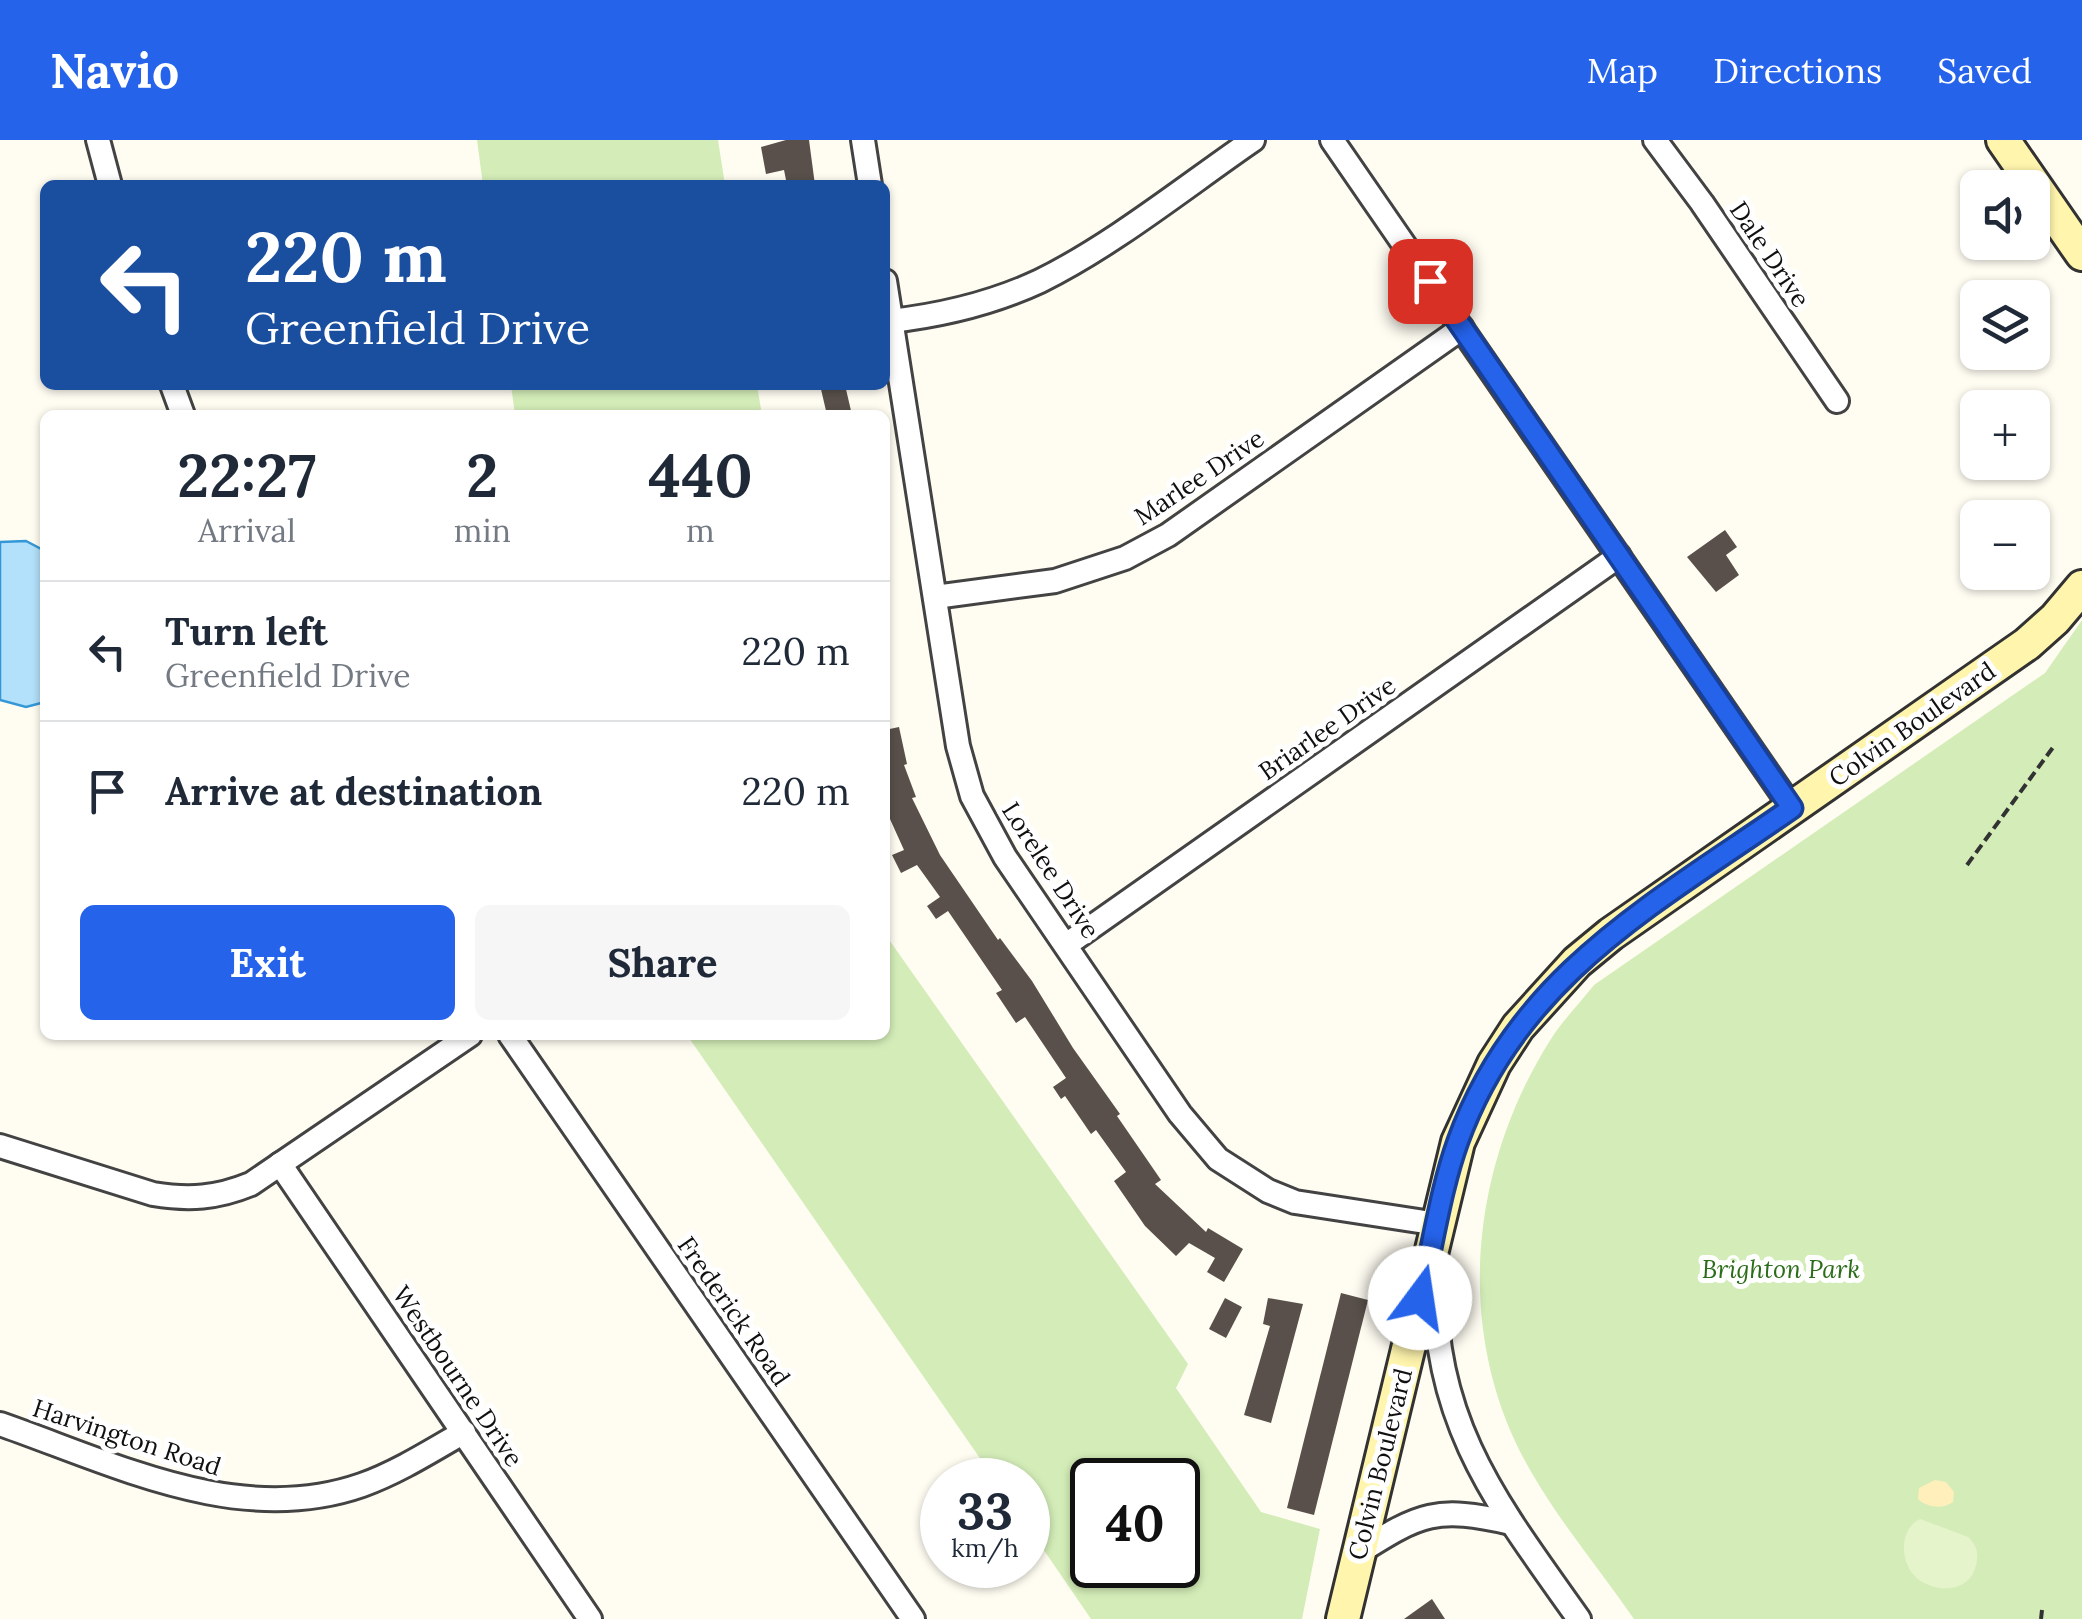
<!DOCTYPE html>
<html lang="en">
<head>
<meta charset="utf-8">
<style>
	body { margin:0; font-family:Lora,serif; background:#f6f6f7; color:#1f2937; height:100vh; display:flex; flex-direction:column; font-size:38px; white-space:nowrap }
	* { box-sizing:border-box; margin:0 }
	p { font-size:32px; color:#747a83 }
	.icon { flex:none; width:55px; height:55px; fill:none; stroke:currentColor; stroke-width:2; stroke-linecap:round; stroke-linejoin:round }
	.map { position:relative; flex:1; overflow:hidden }
	.side { position:absolute; left:40px; top:270px; width:850px; height:630px; display:flex; flex-direction:column; background:#fff; border-radius:15px; box-shadow:0 2px 8px #0004 }
	.side>* { flex:none }
	.banner { position:absolute; left:40px; top:40px; width:850px; height:210px; border-radius:15px; box-shadow:0 2px 8px #0004; background:#1a4fa0; color:#fff; overflow:hidden }
	.fabs { position:absolute; left:1960px; top:30px; display:grid; gap:20px }
	.fabs a { display:grid; place-items:center; width:90px; height:90px; border-radius:15px; background:#fff; box-shadow:0 2px 8px #0004; font-size:50px }
	.speed { position:absolute; left:920px; top:1318px; display:flex; gap:20px; font-size:50px; font-weight:700; text-align:center }
	.speed>* { display:grid; place-content:center; width:130px; height:130px; border-radius:50%; background:#fff; box-shadow:0 2px 8px #0004; line-height:1 }
	.speed small { font-size:25px; font-weight:400 }
	.speed .limit { border:5px solid #111; border-radius:15px; background:#fff; color:#111 }
	.pin { position:absolute; display:grid; place-items:center; width:85px; height:85px; color:#fff; margin:-42px; border-radius:20px; box-shadow:0 5px 15px #0006 }
	.me { position:absolute; width:110px; margin:-55px; rotate:14deg; stroke-linejoin:round; filter:drop-shadow(0 0 8px #0008) }
	.turn { display:flex; align-items:center; gap:35px; height:210px; padding:0 40px; font-size:45px }
	.turn .icon { width:130px; height:130px; stroke-width:2.5 }
	.turn b { display:block; font-size:70px; line-height:85px }
	.eta { display:flex; justify-content:space-evenly; align-items:center; height:170px; text-align:center }
	.eta b { font-size:60px; font-weight:700; line-height:70px }
	.action { display:flex; gap:20px; margin-top:auto; padding:20px 40px }
	.action a { flex:1; height:115px; border-radius:15px; background:#2563eb; color:#fff; font-size:40px; font-weight:700; line-height:115px; text-align:center }
	.action a+a { background:#f6f6f7; color:#1f2937 }
	ul { padding:0; list-style:none }
	li { display:flex; align-items:center; gap:30px; height:140px; padding:0 40px; border-top:2px solid #e0e1e3 }
	li div { flex:1 }
	li b { display:block; font-size:38px }
	li em { font-style:normal }
	header { display:flex; align-items:center; gap:60px; box-sizing:border-box; height:140px; padding:0 50px; background:#2563eb; color:#fff }
	header strong { font-size:48px }
	nav { display:flex; gap:55px; margin-inline-start:auto; font-size:35px }
	.map>svg:first-child { display:block }
</style>
</head>
<body>
<header>
<strong>Navio</strong>
<nav><a>Map</a><a>Directions</a><a>Saved</a></nav>
</header>
<div class="map">
<svg width="2082" height="1479" viewBox="0 0 2082 1479">
	<rect width="100%" height="100%" fill="#fffcf2"/>
	<g fill="#d4edb8" fill-rule="evenodd">
		<path d="M477,0H718L725,45H483Z"/>
		<path d="M511,245H757L762,275H515Z"/>
		<path d="M2082,480V1479H1634C1601,1431 1562,1385 1533,1335C1452,1200 1468,1029 1551,899C1563,880 1580,863 1594,845L2045,533Z"/>
		<path d="M885,794L1188,1224L1176,1248L1261,1372L1320,1389L1302,1479H1091L1028,1387V1340H995L687,895H885ZM1092,1340H1178V1425H1092Z"/>
	</g>
	<path fill="#feefbb" d="M1935,1340L1946,1342L1954,1352L1953,1362C1943,1370 1926,1367 1918,1359L1919,1348Z"/>
	<path fill="#e6f4cb" d="M1920,1379L1968,1397C1977,1406 1979,1413 1976,1425C1970,1452 1938,1454 1918,1439C1899,1424 1899,1389 1920,1379Z"/>
	<path fill="#b3e0fa" stroke="#3497d7" stroke-width="2.5" d="M26,401L45,411V562L26,567L0,560V402Z"/>
	<g fill="#59504b">
		<path d="M786,0H809L815,45H787L784,30L766,34L761,7Z"/>
		<path d="M820,245H845L852,275H827Z"/>
		<path d="M1725,390L1737,407L1726,415L1739,435L1716,452L1687,417Z"/>
		<path d="M899,587L907,624L904,625L916,657L912,658L940,715L998,800L1000,798L1032,841L1073,908L1120,974L1117,976L1161,1040L1155,1044L1206,1092L1208,1088L1243,1109L1224,1142L1207,1132L1215,1118L1189,1103L1176,1116L1145,1086L1114,1041L1126,1032L1096,990L1091,994L1065,956L1061,959L1053,947L1066,938L1025,877L1016,883L996,853L1002,850L948,771L936,779L927,766L940,757L917,725L901,733L892,715L904,710L885,668V590Z"/>
		<path d="M1341,1153L1368,1160L1314,1375L1287,1368Z"/>
		<path d="M1225,1158L1242,1167L1226,1198L1209,1189Z"/>
		<path d="M1268,1158L1303,1164L1271,1283L1244,1275L1270,1186L1263,1184Z"/>
		<path d="M1432,1459L1445,1479H1404Z"/>
	</g>
	<g fill="none" stroke-linecap="round" stroke-linejoin="round">
		<defs>
			<g id="street">
				<path d="M98,0L110,45"/>
				<path d="M863,0L870,45"/>
				<path d="M1332,0L1792,668"/>
				<path d="M1655,0L1702,63L1837,261"/>
				<path d="M885,141L958,606L972,656L1005,717L1180,974L1218,1019L1268,1051L1295,1062L1438,1084L1437,1098"/>
				<path d="M891,181C943,175 993,163 1040,141C1113,105 1186,46 1253,0"/>
				<path d="M172,245L183,275"/>
				<path d="M935,457L1055,441L1125,418L1168,395L1462,188"/>
				<path d="M1066,805L1619,416"/>
				<path d="M510,895L913,1479"/>
				<path d="M0,1006L153,1054C189,1060 217,1058 251,1044L470,895"/>
				<path d="M280,1024L590,1479"/>
				<path d="M1435,1135C1433,1285 1497,1363 1579,1479"/>
				<path d="M0,1284C115,1324 239,1388 362,1345C398,1332 431,1311 464,1292"/>
				<path d="M1358,1413C1421,1373 1436,1366 1511,1383"/>
			</g>
			<g id="secondary">
				<path d="M2003,0L2082,114"/>
				<path d="M1343,1479L1458,1002L1494,924L1518,887L1577,822L1611,794L2027,504L2055,479L2082,447"/>
			</g>
		</defs>
		<use href="#street" stroke="#434343" stroke-width="28"/>
		<use href="#secondary" stroke="#323232" stroke-width="38"/>
		<g stroke="#323232" stroke-width="4" stroke-dasharray="10 5" stroke-linecap="butt">
			<path d="M1967,725L2054,606"/>
			<path d="M2041,1479L2042,1470"/>
		</g>
		<use href="#street" stroke="#fff" stroke-width="22"/>
		<use href="#secondary" stroke="#fff5ad" stroke-width="32"/>
	</g>
	<g fill="none" stroke-linecap="round" stroke-linejoin="round">
		<defs>
			<path id="route" d="M1420,1158C1433,1106 1440,1051 1458,1001C1518,835 1656,763 1792,668L1430,141"/>
		</defs>
		<use href="#route" stroke="#184099" stroke-width="25"/>
		<use href="#route" stroke="#2563eb" stroke-width="18"/>
	</g>
	<g text-anchor="middle" dominant-baseline="central" stroke-width="10" stroke-linejoin="round" paint-order="stroke">
		<g font-size="25" fill="#101010" stroke="#fff">
			<text transform="translate(1770 114) rotate(56)">Dale Drive</text>
			<text transform="translate(1199 337) rotate(-34)">Marlee Drive</text>
			<text transform="translate(1912 584) rotate(-35)">Colvin Boulevard</text>
			<text transform="translate(1327 588) rotate(-35)">Briarlee Drive</text>
			<text transform="translate(1051 730) rotate(57)">Lorelee Drive</text>
			<text transform="translate(734 1171) rotate(55)">Frederick Road</text>
			<text transform="translate(458 1236) rotate(56)">Westbourne Drive</text>
			<text transform="translate(127 1297) rotate(18)">Harvington Road</text>
			<text transform="translate(1380 1324) rotate(-76)">Colvin Boulevard</text>
		</g>
		<g font-size="25" font-style="italic" fill="#2c6d1a" stroke="#fff">
			<text x="1781" y="1129">Brighton Park</text>
		</g>
	</g>
</svg>
<div class="fabs">
<a><svg class="icon" aria-label="sound" viewBox="0 0 24 24"><path d="M4 9h4l5-4v14l-5-4H4zM17 9q2 3 0 6"/></svg></a>
<a><svg class="icon" aria-label="layers" viewBox="0 0 24 24"><path d="M12 4l9 5-9 5-9-5zM3 14l9 5 9-5"/></svg></a>
<a>+</a>
<a>−</a>
</div>
<div class="speed"><div>33<small>km/h</small></div><div class="limit">40</div></div>
<div class="pin" style="left:1430px;top:141px;background:#d93025"><svg class="icon" aria-label="arrive" viewBox="0 0 24 24"><path d="M6 21V4h12l-3 4 3 4H6"/></svg></div>
<svg class="me" style="left:1420px;top:1158px" viewBox="-20 -20 40 40"><circle r="19" fill="#fff"/><path d="M0-13L10 11 0 6-10 11z" fill="#2563eb"/></svg>
<div class="banner">
<div class="turn"><svg class="icon" aria-label="left" viewBox="0 0 24 24"><path d="M17 20v-9H6M10 6l-5 5 5 5"/></svg><div><b>220 m</b>Greenfield Drive</div></div>
</div>
<section class="side">
<div class="eta">
<div><b>22:27</b><p>Arrival</p></div>
<div><b>2</b><p>min</p></div>
<div><b>440</b><p>m</p></div>
</div>
<ul>
<li><svg class="icon" aria-label="left" viewBox="0 0 24 24"><path d="M17 20v-9H6M10 6l-5 5 5 5"/></svg><div><b>Turn left</b><p>Greenfield Drive</p></div><em>220 m</em></li>
<li><svg class="icon" aria-label="arrive" viewBox="0 0 24 24"><path d="M6 21V4h12l-3 4 3 4H6"/></svg><div><b>Arrive at destination</b></div><em>220 m</em></li>
</ul>
<div class="action"><a>Exit</a><a>Share</a></div>
</section>
</div>
</body>
</html>
